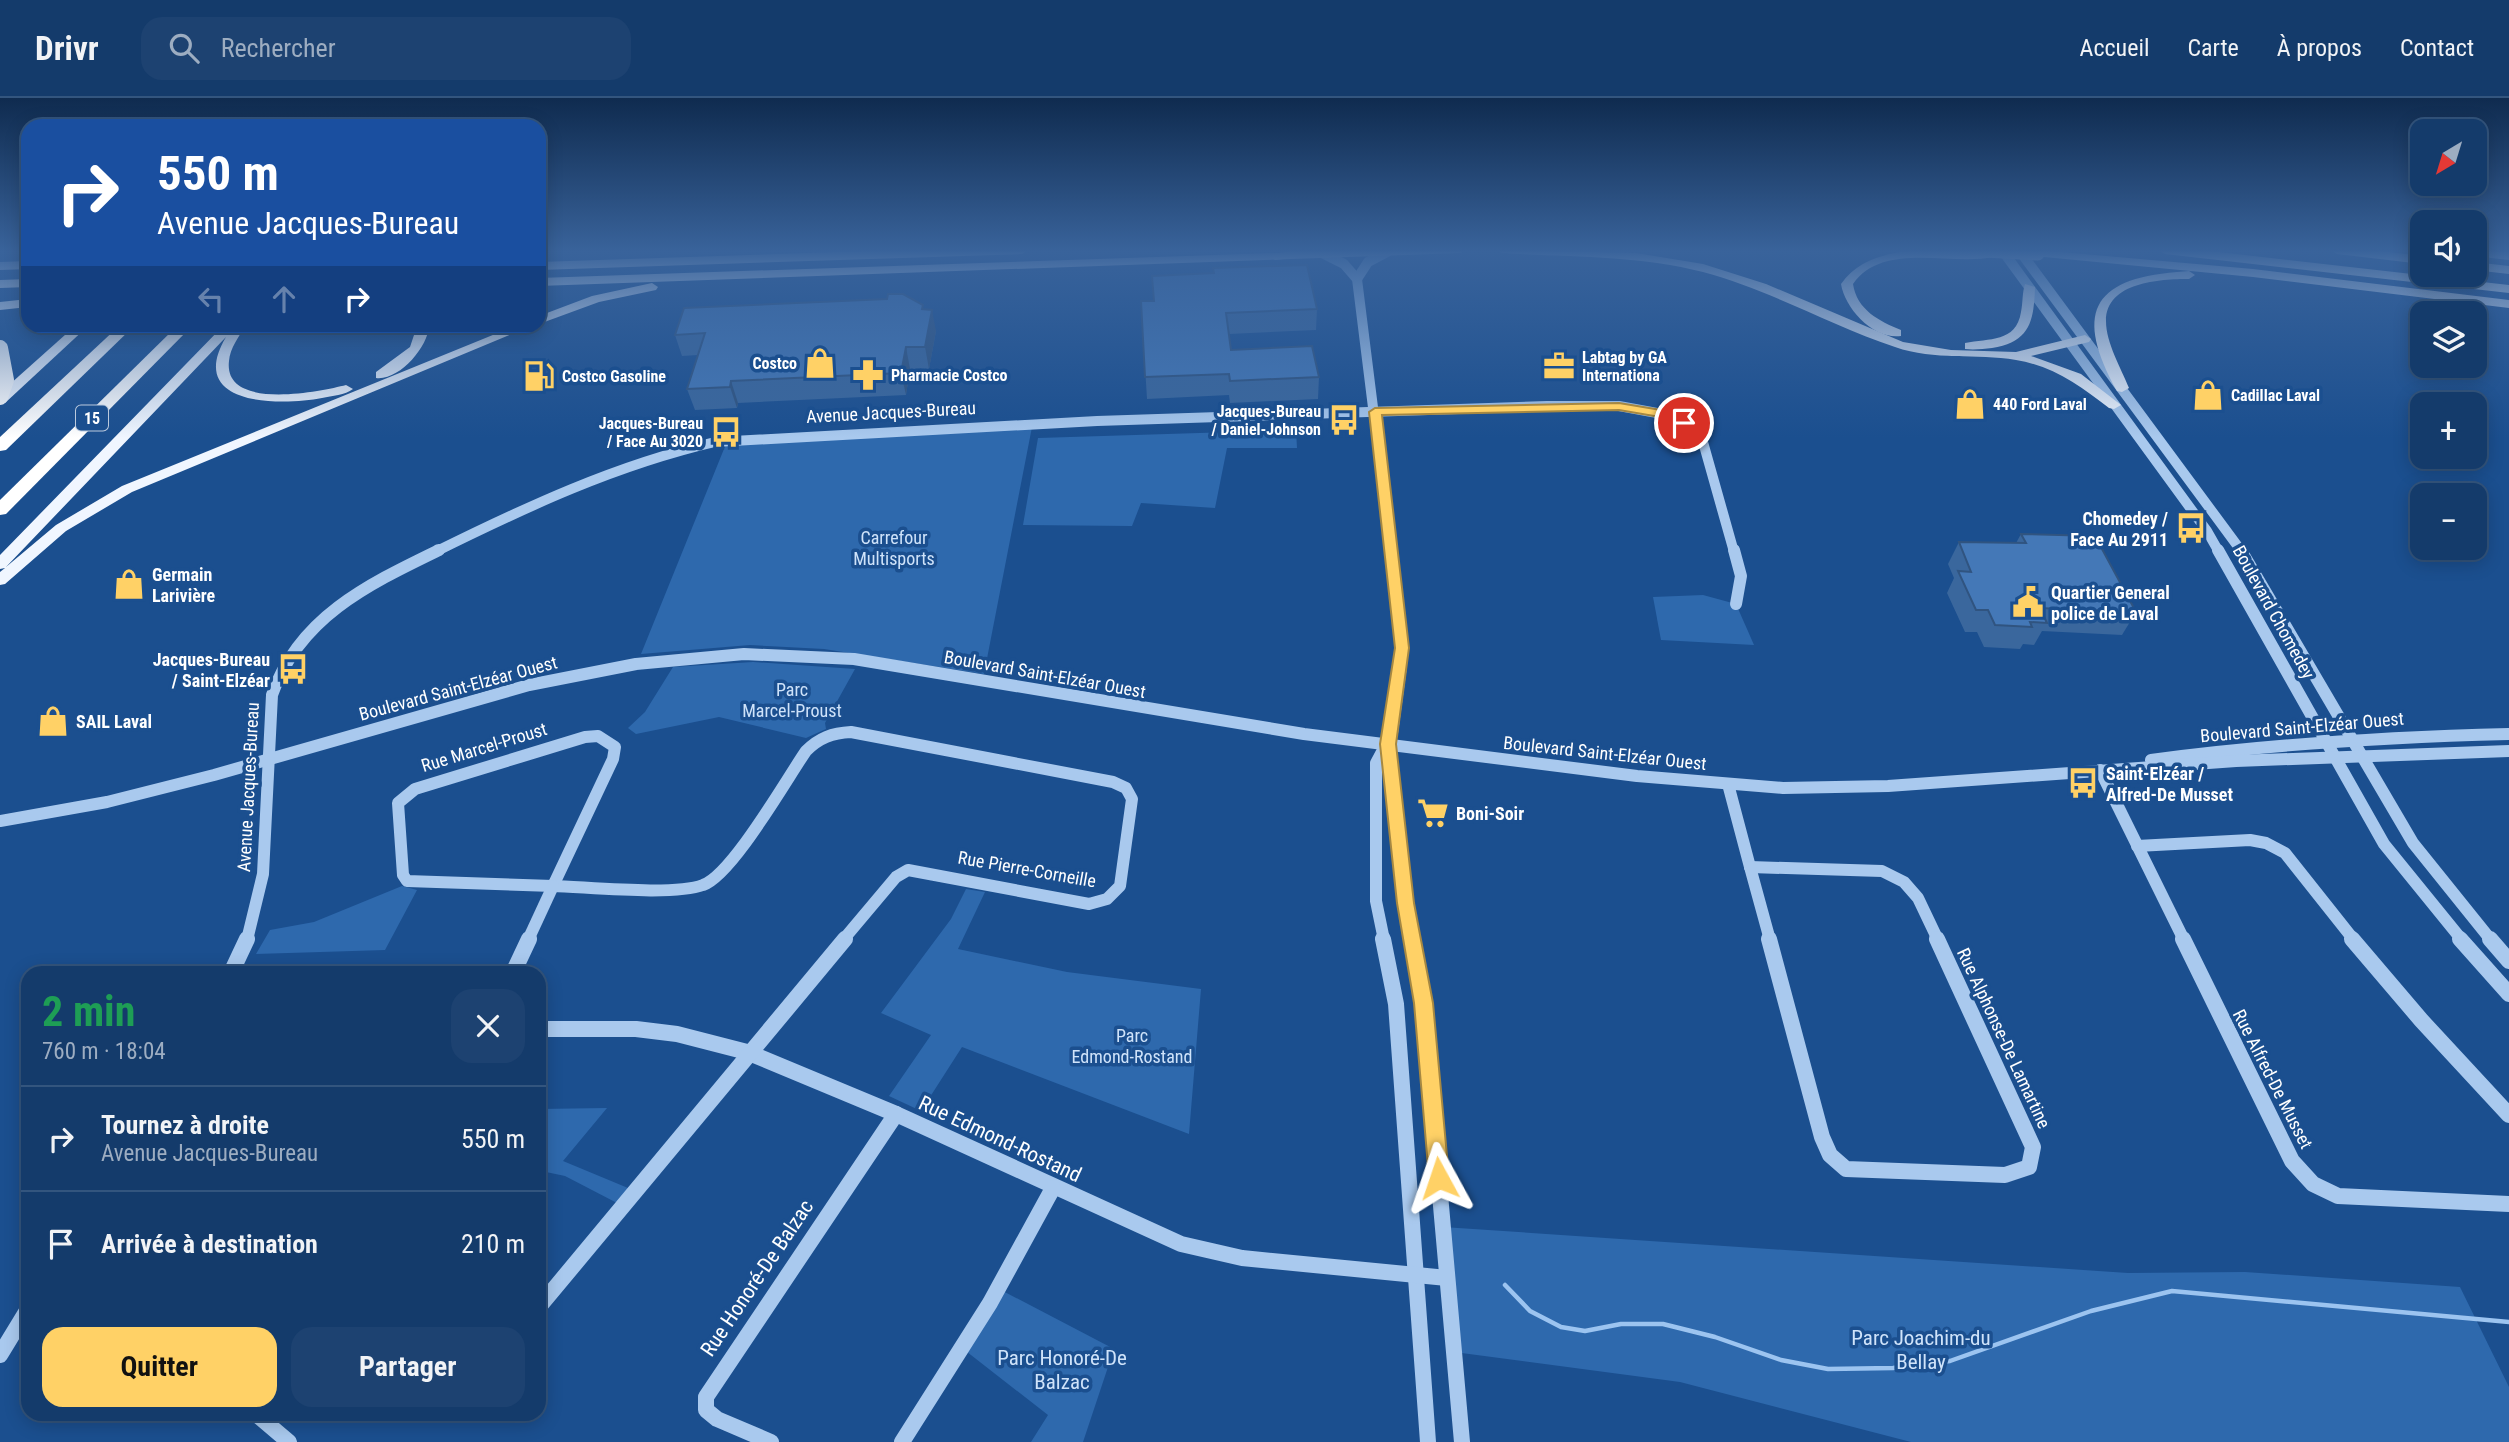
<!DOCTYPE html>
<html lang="fr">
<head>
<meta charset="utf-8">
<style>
	body { margin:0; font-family:"Roboto Condensed",sans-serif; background:#1d4271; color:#f1f3f6; height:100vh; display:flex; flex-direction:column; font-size:26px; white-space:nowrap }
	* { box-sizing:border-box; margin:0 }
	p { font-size:23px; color:#9dadc1 }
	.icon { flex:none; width:38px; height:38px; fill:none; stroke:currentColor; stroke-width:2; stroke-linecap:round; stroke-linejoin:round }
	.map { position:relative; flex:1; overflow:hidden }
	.side { position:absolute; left:21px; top:868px; width:525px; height:455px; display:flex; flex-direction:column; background:#143b6b; border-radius:21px; box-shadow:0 4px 18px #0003,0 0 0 2px #33557e }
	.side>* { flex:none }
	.hud { position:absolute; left:21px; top:21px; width:525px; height:214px; border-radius:21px; box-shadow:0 4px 18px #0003,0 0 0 2px #33557e; background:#1a4fa0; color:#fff; overflow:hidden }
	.needle { width:46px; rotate:218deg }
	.tools { position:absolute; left:2410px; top:21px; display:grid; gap:14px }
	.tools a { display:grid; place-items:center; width:77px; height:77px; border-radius:14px; background:#143b6b; box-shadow:0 4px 18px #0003,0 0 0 2px #33557e; font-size:35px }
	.pin { position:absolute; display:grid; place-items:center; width:60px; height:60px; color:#fff; margin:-30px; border:4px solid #fff; border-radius:50%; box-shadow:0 2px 7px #0007 }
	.me { position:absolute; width:77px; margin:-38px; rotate:355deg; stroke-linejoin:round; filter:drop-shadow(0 0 5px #0008) }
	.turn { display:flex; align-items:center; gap:24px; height:147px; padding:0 21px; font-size:32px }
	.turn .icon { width:91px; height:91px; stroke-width:2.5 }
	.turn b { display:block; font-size:49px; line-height:60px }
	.lanes { display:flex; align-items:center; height:66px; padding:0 21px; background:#0003; justify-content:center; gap:35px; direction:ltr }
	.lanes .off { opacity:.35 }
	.round { display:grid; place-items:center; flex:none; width:74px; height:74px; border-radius:21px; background:#1d4271 }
	.headline { display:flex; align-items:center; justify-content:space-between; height:119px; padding:0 21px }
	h1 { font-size:42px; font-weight:700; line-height:52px; color:#1e9e55 }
	.button { display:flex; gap:14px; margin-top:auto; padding:14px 21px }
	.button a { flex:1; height:80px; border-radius:21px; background:#ffd166; color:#111; font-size:28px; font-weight:700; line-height:80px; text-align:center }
	.button a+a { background:#1d4271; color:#f1f3f6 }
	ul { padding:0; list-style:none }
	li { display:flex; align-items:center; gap:21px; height:105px; padding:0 21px; border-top:2px solid #33557e }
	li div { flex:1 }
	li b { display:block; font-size:26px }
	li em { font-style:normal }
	header { display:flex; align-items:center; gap:42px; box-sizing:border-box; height:98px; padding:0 35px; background:#143b6b; border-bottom:2px solid #33557e }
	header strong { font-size:33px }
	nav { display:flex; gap:38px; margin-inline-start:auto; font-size:24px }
	.search { width:490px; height:63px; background:#1d4271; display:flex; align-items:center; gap:18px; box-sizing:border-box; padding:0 24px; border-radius:21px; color:#9dadc1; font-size:26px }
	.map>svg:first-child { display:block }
</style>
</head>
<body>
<header>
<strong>Drivr</strong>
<div class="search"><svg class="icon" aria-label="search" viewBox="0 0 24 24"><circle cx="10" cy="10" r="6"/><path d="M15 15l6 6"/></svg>Rechercher</div>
<nav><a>Accueil</a><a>Carte</a><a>À propos</a><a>Contact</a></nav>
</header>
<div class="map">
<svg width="2509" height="1344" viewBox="0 0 2509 1344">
	<rect width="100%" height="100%" fill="#1b4f8f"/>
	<g fill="#2e69ad">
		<path d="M1032,329L984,576L824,551L750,547L641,556L726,346Z"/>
		<path d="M1296,332L1297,350H1227L1215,410L1141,405L1132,428L1023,427L1038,340Z"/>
		<path d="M1703,497L1736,506L1754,547L1661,542L1653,499Z"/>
		<path d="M753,564L855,571L825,625L826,631L806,640L719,619L636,636L628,630L645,614L673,569Z"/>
		<path d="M402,788L417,792L385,852L256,856L270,832L314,824Z"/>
		<path d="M966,791L985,794L958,851L1067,874L1201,891L1189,1036L962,949L921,1013L889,998L931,937L881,915L951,821Z"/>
		<path d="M607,1010L563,1063L628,1090L617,1105L565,1078L546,1074L539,1082V1011Z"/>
		<path d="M1443,1129L2128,1175L2245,1174L2460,1189L2509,1289V1344H1911L1680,1284L1454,1254Z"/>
		<path d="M999,1191L1114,1251L1083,1344H1031L1048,1317L962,1250Z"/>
	</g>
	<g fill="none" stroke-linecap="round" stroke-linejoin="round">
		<path stroke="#9cc4f0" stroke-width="4.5" d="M1505,1187L1530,1213L1561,1229L1585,1233L1621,1226H1663L1715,1239L1781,1262L1828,1271L1893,1270L1950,1263L2091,1213L2172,1193L2509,1224"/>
		<g stroke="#a9c9ee" stroke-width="10">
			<path d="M2002,152L2207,433L2219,454"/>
			<path d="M2019,152L2242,454"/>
			<path d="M1324,156L1344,166L1357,181L1391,454"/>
			<path d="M1357,181L1368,164L1387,154"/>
			<path d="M435,454C526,409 616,367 715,344L1097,323L1547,308H1619L1657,315L1684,325L1703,344L1734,454"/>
		</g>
		<g stroke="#a9c9ee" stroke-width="12">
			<path d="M1734,452L1741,478L1736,506"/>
			<path d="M2218,452L2384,746L2462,842"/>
			<path d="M2241,452L2413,745L2491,842"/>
			<path d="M598,638L615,649L613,661L553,788L407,783L403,777L398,705L415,691L585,639Z"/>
			<path d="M1388,646L1412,842"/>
			<path d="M2151,662C2270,646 2389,639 2509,636"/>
			<path d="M2100,672L2184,842"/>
			<path d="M1728,686L1750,769"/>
			<path d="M0,723L107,704L214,677L529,587L636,566L744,556L854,561L1304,636L1637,678L1783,690L1888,688L2236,663L2509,653"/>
			<path d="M2137,748L2250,742L2266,745L2285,755L2354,842"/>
			<path d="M1750,769L1882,773L1904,784L1918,800L1938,842"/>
			<path d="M1750,769L1770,842"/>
			<path d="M553,788C588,789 674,798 703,787C732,777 786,682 806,653C819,640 832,635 851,634L1113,684L1126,690L1132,701L1120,788L1107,801L1089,806L908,772L896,779L843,842"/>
			<path d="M247,842L263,776L272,597C299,519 369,486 439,452"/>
			<path d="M528,842L553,788"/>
			<path d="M1384,842L1376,803V665L1392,635L1401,568L1400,522L1391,452"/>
		</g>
		<g stroke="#a9c9ee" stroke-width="16">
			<path d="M1383,841L1396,906L1428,1344"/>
			<path d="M1411,841L1423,905L1462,1344"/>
			<path d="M1769,841L1822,1039L1830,1057L1846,1071L2005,1077L2029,1069L2033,1049L1937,841"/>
			<path d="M2183,841L2292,1063L2313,1086L2338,1098L2509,1106"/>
			<path d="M2352,841L2421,922L2509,1017"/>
			<path d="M2460,841L2509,896"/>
			<path d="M2490,841L2509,863"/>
			<path d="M231,875L247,841"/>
			<path d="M513,875L529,841"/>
			<path d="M539,931H636L677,936L747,954L896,1016L1181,1146L1242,1160L1447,1180"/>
			<path d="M539,1209L845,841"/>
			<path d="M0,1257L28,1211"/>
			<path d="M256,1316L289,1344"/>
			<path d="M771,1344L717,1321L706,1312V1299L896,1016"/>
			<path d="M902,1344L990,1205L1053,1090"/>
		</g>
		<g fill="#f0f6ff" fill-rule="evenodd">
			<path d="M1363,152H1466L1460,155L539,188V180Z"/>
			<path d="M1496,152L1636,155L1703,166L1766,186L1903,244L1951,252L2016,254L2085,237L2091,241L2089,244L2031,258L2081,276L2121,307L2114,311L2109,310C2080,288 2053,268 2016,262C1976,255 1935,263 1895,249C1830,227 1770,192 1703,174C1638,157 1568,159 1502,155Z"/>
			<path d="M2038,152L2253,171L2509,202V210L2253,179L2034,158V154Z"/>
			<path d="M2474,152L2509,154V162L2474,158Z"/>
			<path d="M1989,153L1993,155V159C1950,168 1883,143 1853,186C1857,212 1879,223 1901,232V238C1874,242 1845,211 1841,186C1872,142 1941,153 1989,153Z"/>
			<path d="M2177,174L2189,173L2195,177L2189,181C2160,181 2106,184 2106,223C2106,245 2121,270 2129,290L2122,294L2117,293C2075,217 2090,181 2177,174Z"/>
			<path d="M652,185L658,189L656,192L599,204L539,226V218L592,198Z"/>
			<path d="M2025,186L2035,189C2034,223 2030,244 1992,250C1983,251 1974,252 1965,251V245C1989,240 2016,245 2021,214C2023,205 2022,195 2025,186Z"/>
			<path d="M28,201V209L0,212V204Z"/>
			<path d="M75,228H88L5,305L0,306V295Z"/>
			<path d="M223,228H245C239,239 230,250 229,263C223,313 319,294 346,287L353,291C345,297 332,298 322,300C280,308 185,308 226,239L6,469L56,427L122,388L515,228H531L132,394L66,433L5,486L0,487V474L5,470L0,471V457Z"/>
			<path d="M417,228H429C428,249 399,283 376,280V274L410,249Z"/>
		</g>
		<g fill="#fff" fill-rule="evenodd">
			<path d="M899,152H1029L1022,156L539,172V164Z"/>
			<path d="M1293,152H1338L1331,156L1275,162L1268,158Z"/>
			<path d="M2158,152H2201L2509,187V195L2165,156Z"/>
			<path d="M2330,152H2372L2422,158V166L2337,156Z"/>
			<path d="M28,163V171L0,172V164Z"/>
			<path d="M2474,164L2509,168V176L2474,172Z"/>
			<path d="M28,181V189L0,190V182Z"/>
			<path d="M119,228H134L6,352L0,353V339Z"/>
			<path d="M177,228H192L6,416L0,417V402Z"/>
		</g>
		<path stroke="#f0f6ff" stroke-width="13" d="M1986,153L2038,156"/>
		<path stroke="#fff" stroke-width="16" d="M0,250L6,282L0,299"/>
	</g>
	<g fill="#3a679d">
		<path d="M887,201L924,212L936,233L929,271H910L906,297L738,305L737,310L695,312L687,291L698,257L682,258L675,237Z"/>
		<path d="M1141,203H1154L1317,211L1316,232L1229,236L1231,252L1319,279L1318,301L1230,305L1229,297L1147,301Z"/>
		<path d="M2021,436L2136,514L2122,537L2042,533L2034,547L2023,546L2020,551L1984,549L1977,534H1965L1947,495L1954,480L1948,466L1959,444L2016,445Z"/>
	</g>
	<g fill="#305480">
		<path d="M932,212L936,233L929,271L925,249Z"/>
		<path d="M906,249L910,271L906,297L901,275Z"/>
		<path d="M731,283L738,305L737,310L730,289Z"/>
	</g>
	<g fill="#4478b7" stroke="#305480" stroke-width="2">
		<path d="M1307,167L1317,211L1226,215L1231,252L1312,248L1319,279L1230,283L1229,276L1145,279L1141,203H1154L1152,178L1214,175L1213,170Z"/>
		<path d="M888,196H903L923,207L922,211L932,212L925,249H906L901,275L731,283L730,289L687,291L705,235L675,237L684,210L887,201Z"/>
		<path d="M2021,436L2095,438L2136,514L2040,510L2047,525L2030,524L2032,529L1995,527L1988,512H1976L1958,473L1971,474L1959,444L2026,445Z"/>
	</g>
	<linearGradient id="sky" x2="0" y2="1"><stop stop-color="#0f2b4f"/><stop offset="0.45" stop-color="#39639b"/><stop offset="1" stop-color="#39639b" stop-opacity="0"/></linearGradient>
	<rect width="2509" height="340" fill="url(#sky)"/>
	<path fill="#ffd166" stroke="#a68842" stroke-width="2" d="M1619,305L1661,312L1690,325L1684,328L1654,318L1619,312L1382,317L1409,550L1396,646L1414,805L1433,905L1449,1080L1446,1086L1439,1089L1432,1086L1429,1080L1414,905L1397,805L1380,646L1395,550L1369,314L1375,310Z"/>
	<defs>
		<symbol id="shop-bare" viewBox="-9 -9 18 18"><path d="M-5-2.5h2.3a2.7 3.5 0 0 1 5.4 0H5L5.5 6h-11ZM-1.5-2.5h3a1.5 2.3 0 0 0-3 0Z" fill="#ffd166" stroke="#1b4f8f" stroke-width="2.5" paint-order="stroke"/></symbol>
		<symbol id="office-bare" viewBox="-9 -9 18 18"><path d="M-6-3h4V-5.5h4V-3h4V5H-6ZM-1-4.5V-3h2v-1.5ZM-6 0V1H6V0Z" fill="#ffd166" stroke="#1b4f8f" stroke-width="2.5" paint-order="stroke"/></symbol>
		<symbol id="pharmacy-bare" viewBox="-9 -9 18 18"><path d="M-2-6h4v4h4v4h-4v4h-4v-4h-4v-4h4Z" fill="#ffd166" stroke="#1b4f8f" stroke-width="2.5" paint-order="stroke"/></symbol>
		<symbol id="fuel-bare" viewBox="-9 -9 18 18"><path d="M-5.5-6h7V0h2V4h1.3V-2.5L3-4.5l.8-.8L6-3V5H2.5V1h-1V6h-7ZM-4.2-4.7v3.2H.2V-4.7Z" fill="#ffd166" stroke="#1b4f8f" stroke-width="2.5" paint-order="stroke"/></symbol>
		<symbol id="bus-bare" viewBox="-9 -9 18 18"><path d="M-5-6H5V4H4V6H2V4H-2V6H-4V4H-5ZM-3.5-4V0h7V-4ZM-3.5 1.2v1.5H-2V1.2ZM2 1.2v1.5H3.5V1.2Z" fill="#ffd166" stroke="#1b4f8f" stroke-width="2.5" paint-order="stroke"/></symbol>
		<symbol id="civic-bare" viewBox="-9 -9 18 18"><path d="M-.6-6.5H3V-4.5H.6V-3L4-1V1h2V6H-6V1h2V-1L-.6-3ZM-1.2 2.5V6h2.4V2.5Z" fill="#ffd166" stroke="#1b4f8f" stroke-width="2.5" paint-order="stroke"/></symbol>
		<symbol id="supermarket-bare" viewBox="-9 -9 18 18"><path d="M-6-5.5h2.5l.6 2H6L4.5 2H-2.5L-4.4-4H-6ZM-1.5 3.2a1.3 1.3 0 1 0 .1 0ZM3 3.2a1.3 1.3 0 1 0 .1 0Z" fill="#ffd166" stroke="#1b4f8f" stroke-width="2.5" paint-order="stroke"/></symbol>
	</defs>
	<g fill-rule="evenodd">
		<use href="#shop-bare" x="798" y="243" width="44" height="44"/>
		<use href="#office-bare" x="1537" y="246" width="44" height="44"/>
		<use href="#pharmacy-bare" x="846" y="255" width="44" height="44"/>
		<use href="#fuel-bare" x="517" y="256" width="44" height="44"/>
		<use href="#shop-bare" x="2186" y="275" width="44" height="44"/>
		<use href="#shop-bare" x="1948" y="284" width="44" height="44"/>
		<use href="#bus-bare" x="1322" y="300" width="44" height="44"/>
		<use href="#bus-bare" x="704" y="312" width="44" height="44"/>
		<use href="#bus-bare" x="2169" y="408" width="44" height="44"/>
		<use href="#shop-bare" x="107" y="464" width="44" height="44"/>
		<use href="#civic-bare" x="2006" y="482" width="44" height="44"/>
		<use href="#bus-bare" x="271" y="549" width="44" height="44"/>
		<use href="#shop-bare" x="31" y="601" width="44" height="44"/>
		<use href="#bus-bare" x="2061" y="663" width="44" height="44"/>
		<use href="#supermarket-bare" x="1411" y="693" width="44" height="44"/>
	</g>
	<g text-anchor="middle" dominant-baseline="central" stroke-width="7" stroke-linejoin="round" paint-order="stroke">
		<g font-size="16" font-weight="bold" fill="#fff" stroke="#1b4f8f" text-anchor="start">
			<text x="1582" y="259">Labtag by GA<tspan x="1582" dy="18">Internationa</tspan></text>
			<text x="797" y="265" text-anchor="end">Costco</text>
			<text x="891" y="277">Pharmacie Costco</text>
			<text x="562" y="278">Costco Gasoline</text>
			<text x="2231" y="297">Cadillac Laval</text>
			<text x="1993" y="306">440 Ford Laval</text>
			<text x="1321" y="313" text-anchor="end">Jacques-Bureau<tspan x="1321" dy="18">/ Daniel-Johnson</tspan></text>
			<text x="703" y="325" text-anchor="end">Jacques-Bureau<tspan x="703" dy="18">/ Face Au 3020</tspan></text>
		</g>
		<rect fill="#1b4f8f" stroke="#bbcadd" stroke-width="2" x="76" y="307.5" width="32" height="25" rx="5"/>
		<g font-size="16" font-weight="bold" fill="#fff">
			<text x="92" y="320">15</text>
		</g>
		<g font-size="18" fill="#fff" stroke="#1b4f8f">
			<text transform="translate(891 314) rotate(-3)">Avenue Jacques-Bureau</text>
			<text transform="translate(2274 514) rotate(61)">Boulevard Chomedey</text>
			<text transform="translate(1045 576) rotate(10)">Boulevard Saint-Elzéar Ouest</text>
			<text transform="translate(458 590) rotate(-15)">Boulevard Saint-Elzéar Ouest</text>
			<text transform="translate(2302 629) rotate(-5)">Boulevard Saint-Elzéar Ouest</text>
			<text transform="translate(484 649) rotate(-17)">Rue Marcel-Proust</text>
			<text transform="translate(1605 655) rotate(6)">Boulevard Saint-Elzéar Ouest</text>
			<text transform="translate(248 689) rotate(-87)">Avenue Jacques-Bureau</text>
			<text transform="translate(1027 771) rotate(10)">Rue Pierre-Corneille</text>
			<text transform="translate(2004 940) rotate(65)">Rue Alphonse-De Lamartine</text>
			<text transform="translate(2273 981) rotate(63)">Rue Alfred-De Musset</text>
		</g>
		<g font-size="18" font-weight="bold" fill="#fff" stroke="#1b4f8f" text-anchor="start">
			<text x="2168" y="420" text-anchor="end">Chomedey /<tspan x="2168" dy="21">Face Au 2911</tspan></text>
			<text x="152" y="476">Germain<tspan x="152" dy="21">Larivière</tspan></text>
			<text x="2051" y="494">Quartier General<tspan x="2051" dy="21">police de Laval</tspan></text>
			<text x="270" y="561" text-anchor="end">Jacques-Bureau<tspan x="270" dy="21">/ Saint-Elzéar</tspan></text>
			<text x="76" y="623">SAIL Laval</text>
			<text x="2106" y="675">Saint-Elzéar /<tspan x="2106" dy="21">Alfred-De Musset</tspan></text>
			<text x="1456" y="715">Boni-Soir</text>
		</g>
		<g font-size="18" fill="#cfe3fa" stroke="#1b4f8f">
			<text x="894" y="439">Carrefour<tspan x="894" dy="21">Multisports</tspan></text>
			<text x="792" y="591">Parc<tspan x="792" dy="21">Marcel-Proust</tspan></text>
			<text x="1132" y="937">Parc<tspan x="1132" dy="21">Edmond-Rostand</tspan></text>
		</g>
		<g font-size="21" fill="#fff" stroke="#1b4f8f">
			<text transform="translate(1000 1041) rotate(25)">Rue Edmond-Rostand</text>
			<text transform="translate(757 1180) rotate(-56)">Rue Honoré-De Balzac</text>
		</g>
		<g font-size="21" fill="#cfe3fa" stroke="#1b4f8f">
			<text x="1921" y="1240">Parc Joachim-du<tspan x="1921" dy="24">Bellay</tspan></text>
			<text x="1062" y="1260">Parc Honoré-De<tspan x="1062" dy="24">Balzac</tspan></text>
		</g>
	</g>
</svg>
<div class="tools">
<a><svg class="needle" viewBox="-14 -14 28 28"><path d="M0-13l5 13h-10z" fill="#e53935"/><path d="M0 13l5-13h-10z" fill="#9dadc1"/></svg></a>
<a><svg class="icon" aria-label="sound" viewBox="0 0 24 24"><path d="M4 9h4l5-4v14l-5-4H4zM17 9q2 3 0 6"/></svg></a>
<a><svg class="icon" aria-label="layers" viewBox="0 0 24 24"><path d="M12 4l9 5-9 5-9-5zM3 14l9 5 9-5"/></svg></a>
<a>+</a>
<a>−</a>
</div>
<div class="pin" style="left:1684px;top:325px;background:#d93025"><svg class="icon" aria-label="arrive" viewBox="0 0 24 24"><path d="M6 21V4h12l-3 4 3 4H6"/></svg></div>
<svg class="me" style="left:1439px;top:1080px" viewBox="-20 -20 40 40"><path d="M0-17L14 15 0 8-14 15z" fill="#ffd166" stroke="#fff" stroke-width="4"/></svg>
<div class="hud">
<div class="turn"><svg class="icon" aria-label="right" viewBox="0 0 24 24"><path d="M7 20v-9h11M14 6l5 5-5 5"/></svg><div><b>550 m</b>Avenue Jacques-Bureau</div></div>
<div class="lanes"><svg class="icon off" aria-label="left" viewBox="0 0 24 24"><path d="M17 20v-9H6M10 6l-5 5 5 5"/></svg><svg class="icon off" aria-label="ahead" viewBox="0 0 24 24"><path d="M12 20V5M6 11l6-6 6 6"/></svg><svg class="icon" aria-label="right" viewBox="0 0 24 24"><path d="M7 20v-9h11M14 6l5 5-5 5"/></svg></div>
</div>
<section class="side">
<div class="headline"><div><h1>2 min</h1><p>760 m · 18:04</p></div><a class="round"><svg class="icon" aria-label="close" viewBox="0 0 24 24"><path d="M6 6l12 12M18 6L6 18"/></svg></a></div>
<ul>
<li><svg class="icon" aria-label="right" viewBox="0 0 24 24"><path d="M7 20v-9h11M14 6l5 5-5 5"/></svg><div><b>Tournez à droite</b><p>Avenue Jacques-Bureau</p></div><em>550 m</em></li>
<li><svg class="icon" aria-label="arrive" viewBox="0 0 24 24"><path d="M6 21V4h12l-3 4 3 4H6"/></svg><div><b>Arrivée à destination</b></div><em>210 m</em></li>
</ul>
<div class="button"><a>Quitter</a><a>Partager</a></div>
</section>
</div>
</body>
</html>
